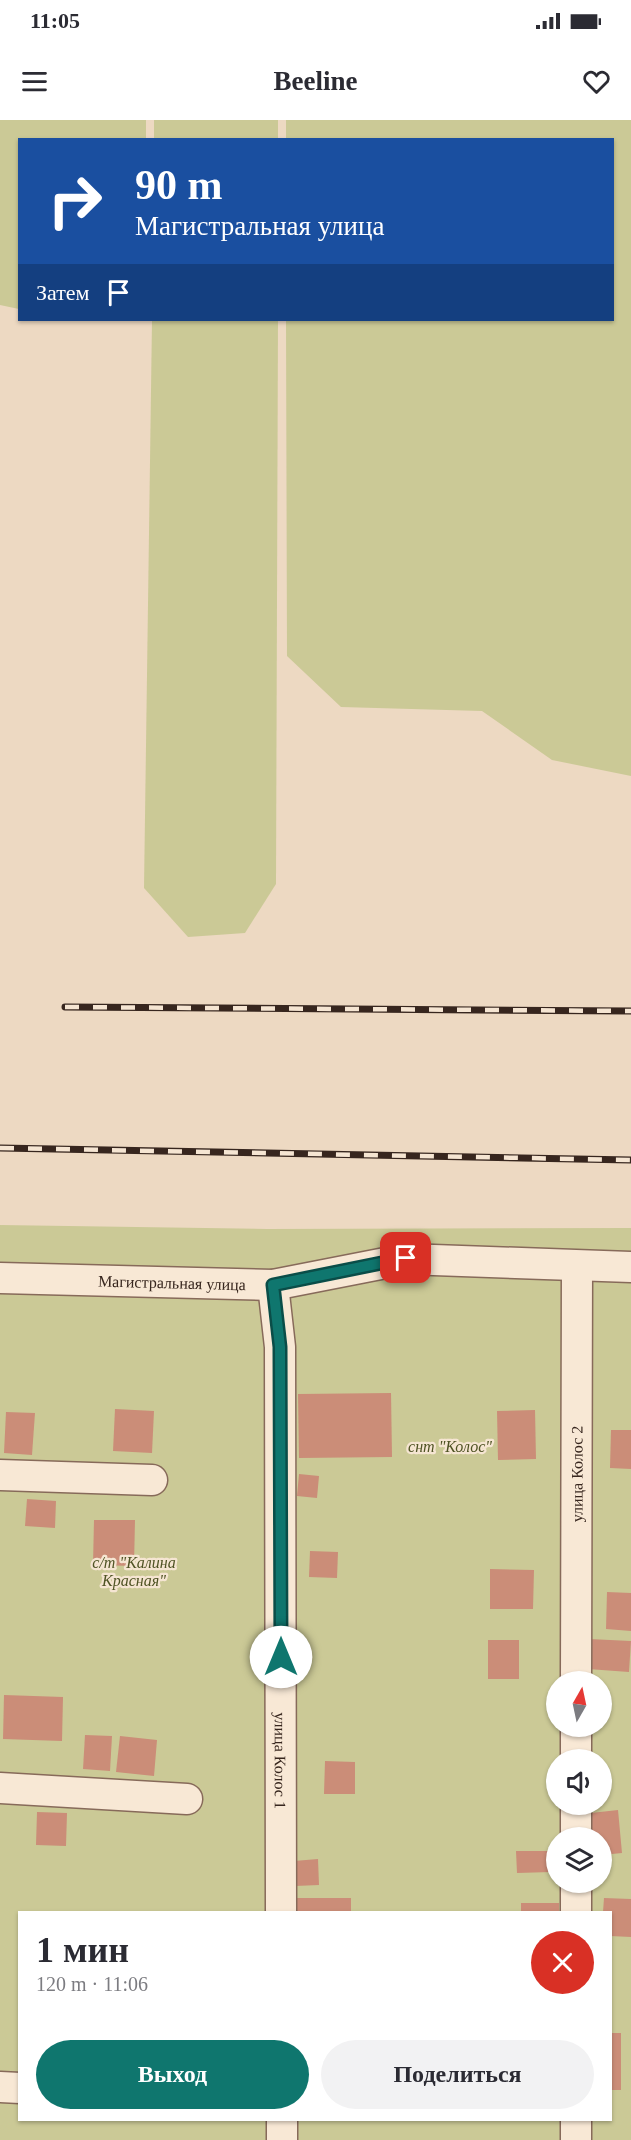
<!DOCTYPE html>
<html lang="ru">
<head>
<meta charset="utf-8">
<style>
	body { margin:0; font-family:Georgia,serif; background:#f2f2f3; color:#2b2b33; height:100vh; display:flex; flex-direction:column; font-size:22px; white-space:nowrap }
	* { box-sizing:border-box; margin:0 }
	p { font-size:20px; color:#7c7c81 }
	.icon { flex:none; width:33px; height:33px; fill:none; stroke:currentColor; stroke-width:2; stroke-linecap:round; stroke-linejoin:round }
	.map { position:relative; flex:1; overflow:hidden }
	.panel { position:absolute; left:18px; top:1791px; width:594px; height:210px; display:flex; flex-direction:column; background:#fff; border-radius:0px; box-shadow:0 2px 4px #0004 }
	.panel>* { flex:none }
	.hud { position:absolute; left:18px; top:18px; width:596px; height:183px; border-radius:0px; box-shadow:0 2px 4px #0004; background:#1a4fa0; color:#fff; overflow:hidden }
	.needle { width:39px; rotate:9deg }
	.tools { position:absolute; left:546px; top:1551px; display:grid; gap:12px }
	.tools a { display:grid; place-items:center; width:66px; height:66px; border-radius:50%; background:#fff; box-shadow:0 2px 4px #0004; font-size:30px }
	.pin { position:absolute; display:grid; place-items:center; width:51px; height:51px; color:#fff; margin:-26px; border-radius:12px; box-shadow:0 3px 9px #0006 }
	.me { position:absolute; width:66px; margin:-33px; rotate:0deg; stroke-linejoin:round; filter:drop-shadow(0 0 4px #0008) }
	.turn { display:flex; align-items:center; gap:21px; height:126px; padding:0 18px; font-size:27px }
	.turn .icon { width:78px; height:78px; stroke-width:2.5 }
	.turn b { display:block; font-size:42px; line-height:51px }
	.then { display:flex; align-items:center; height:57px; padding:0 18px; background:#0003; gap:12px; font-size:22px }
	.round { display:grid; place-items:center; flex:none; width:63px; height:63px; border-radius:32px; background:#f2f2f3 }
	.headline { display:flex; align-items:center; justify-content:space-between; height:102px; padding:0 18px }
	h1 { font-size:36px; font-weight:700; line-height:45px }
	.action { display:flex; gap:12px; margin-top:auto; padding:12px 18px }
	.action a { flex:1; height:69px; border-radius:36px; background:#0f766e; color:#fff; font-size:24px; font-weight:700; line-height:69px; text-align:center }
	.action a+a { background:#f2f2f3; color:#2b2b33 }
	.status { display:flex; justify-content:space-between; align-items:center; height:42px; padding:0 30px; background:#fff; direction:ltr }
	.status svg { height:16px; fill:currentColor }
	header { display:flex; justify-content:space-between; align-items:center; height:78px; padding:0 18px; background:#fff; font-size:27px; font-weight:700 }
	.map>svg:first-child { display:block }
</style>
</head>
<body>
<div class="status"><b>11:05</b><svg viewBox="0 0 49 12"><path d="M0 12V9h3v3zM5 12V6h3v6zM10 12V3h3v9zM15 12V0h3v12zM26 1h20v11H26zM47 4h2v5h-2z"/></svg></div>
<header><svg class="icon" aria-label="menu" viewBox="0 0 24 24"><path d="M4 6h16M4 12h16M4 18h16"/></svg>Beeline<svg class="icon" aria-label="heart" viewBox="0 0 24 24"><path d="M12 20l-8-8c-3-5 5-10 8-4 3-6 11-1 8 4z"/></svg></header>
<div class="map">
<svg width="631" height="2020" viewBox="0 0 631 2020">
	<rect width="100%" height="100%" fill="#edd9c2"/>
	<g fill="#cbc996" fill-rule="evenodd">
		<path d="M0,0H146V19L20,20L19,189L0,185Z"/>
		<rect x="154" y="0" width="124" height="19"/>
		<path d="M286,0H631V656L552,640L482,591L341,587L287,536L286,200H612V20L286,19Z"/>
		<path d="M152,200H278L276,764L245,813L188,817L144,768Z"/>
		<path d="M0,1105L267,1109L631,1108V2020H0ZM556,1562H602V1606H556ZM556,1640H602V1684H556ZM556,1718H602V1762H556ZM20,1792H610V2000H20Z"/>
	</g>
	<g fill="#cb8d78">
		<path d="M391,1273L392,1337L299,1338L298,1274Z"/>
		<path d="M115,1289L154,1291L152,1333L113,1331Z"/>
		<path d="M535,1290L536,1339L498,1340L497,1291Z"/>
		<path d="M6,1292L35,1293L32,1335L4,1333Z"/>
		<path d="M611,1310H631V1349L610,1348Z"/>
		<path d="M299,1354L319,1356L317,1378L297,1376Z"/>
		<path d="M27,1379L56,1381L55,1408L25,1406Z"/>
		<path d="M94,1400H135L134,1446L93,1445Z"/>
		<path d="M310,1431L338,1432L337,1458L309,1457Z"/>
		<path d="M490,1449L534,1450L533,1489H490Z"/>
		<path d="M607,1472L631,1473V1511L606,1509Z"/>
		<path d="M589,1519L631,1521L629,1552L588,1549Z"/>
		<rect x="488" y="1520" width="31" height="39"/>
		<path d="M4,1575L63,1577L62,1621L3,1619Z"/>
		<path d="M85,1615L112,1616L110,1651L83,1649Z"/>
		<path d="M120,1616L157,1620L154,1656L116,1652Z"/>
		<path d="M325,1641L355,1642V1674H324Z"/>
		<path d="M618,1690L622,1733L602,1735V1718H585L582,1694Z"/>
		<path d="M37,1692L67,1693L66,1726L36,1725Z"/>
		<path d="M516,1731H550L551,1752L517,1753Z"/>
		<path d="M318,1739L319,1765L295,1766L294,1741Z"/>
		<rect x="293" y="1778" width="58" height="14"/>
		<path d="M604,1778L631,1779V1817L610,1816V1792H603Z"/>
		<rect x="521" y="1783" width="38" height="9"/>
		<rect x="610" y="1913" width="11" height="57"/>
	</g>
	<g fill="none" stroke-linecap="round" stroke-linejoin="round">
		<defs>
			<g id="minor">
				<path id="s1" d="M0,1158L273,1165L406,1139L631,1147"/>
				<path id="s2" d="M273,1165L280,1227L281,1792"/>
				<path d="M0,1355L152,1360"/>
				<path id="s3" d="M576,1562L577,1146"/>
				<path d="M576,1640V1606"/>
				<path d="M0,1668L187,1679"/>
				<path d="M576,1718V1684"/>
				<path d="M576,1792V1762"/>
				<path d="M0,1967L20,1968"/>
				<path d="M282,2000V2020"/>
				<path d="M576,2020V2000"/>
			</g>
		</defs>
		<use href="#minor" stroke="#876a5a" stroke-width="33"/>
		<use href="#minor" stroke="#f8e8d5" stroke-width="30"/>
		<defs>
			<g id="rail">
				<path d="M65,887L631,891"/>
				<path d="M0,1028L631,1040"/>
			</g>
		</defs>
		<use href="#rail" stroke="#37261e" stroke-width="7"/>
		<use href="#rail" stroke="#f5e5d2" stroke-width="4.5" stroke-dasharray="14" stroke-linecap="butt"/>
	</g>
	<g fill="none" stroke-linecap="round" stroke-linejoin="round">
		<defs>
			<path id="route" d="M281,1537L280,1227L273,1165L406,1138"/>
		</defs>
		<use href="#route" stroke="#0a4d48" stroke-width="15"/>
		<use href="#route" stroke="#0f766e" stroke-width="10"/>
	</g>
	<g text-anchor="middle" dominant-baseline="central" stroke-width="4.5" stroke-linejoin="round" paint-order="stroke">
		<g font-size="16" fill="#37261e" stroke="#f5e5d2">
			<text stroke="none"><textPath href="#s1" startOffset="172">Магистральная улица</textPath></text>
			<text stroke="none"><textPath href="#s3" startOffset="208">улица Колос 2</textPath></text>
			<text stroke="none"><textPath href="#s2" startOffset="476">улица Колос 1</textPath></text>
		</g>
		<g font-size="16" font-style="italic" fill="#4f5324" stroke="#f5e5d2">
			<text x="450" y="1326">снт "Колос"</text>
			<text x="134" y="1442">с/т "Калина<tspan x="134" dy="18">Красная"</tspan></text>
		</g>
	</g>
</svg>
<div class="tools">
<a><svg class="needle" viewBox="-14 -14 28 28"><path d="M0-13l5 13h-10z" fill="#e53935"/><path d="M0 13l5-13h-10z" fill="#7c7c81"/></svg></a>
<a><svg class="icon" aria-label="sound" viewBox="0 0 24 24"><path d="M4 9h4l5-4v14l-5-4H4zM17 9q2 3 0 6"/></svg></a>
<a><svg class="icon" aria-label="layers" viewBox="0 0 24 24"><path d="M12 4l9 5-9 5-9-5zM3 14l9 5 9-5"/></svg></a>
</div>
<div class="pin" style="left:406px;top:1138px;background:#d93025"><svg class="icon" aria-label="arrive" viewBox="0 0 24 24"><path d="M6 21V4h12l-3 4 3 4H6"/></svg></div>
<svg class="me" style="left:281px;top:1537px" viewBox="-20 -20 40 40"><circle r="19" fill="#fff"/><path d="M0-13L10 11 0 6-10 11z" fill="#0f766e"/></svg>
<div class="hud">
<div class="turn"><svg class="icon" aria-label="right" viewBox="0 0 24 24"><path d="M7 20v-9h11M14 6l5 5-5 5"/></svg><div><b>90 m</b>Магистральная улица</div></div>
<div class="then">Затем<svg class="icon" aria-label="arrive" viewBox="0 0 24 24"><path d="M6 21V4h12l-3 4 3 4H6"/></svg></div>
</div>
<section class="panel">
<div class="headline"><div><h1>1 мин</h1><p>120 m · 11:06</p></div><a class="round" style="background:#d93025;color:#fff"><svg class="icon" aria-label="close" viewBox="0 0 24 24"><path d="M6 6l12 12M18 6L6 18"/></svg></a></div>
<div class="action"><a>Выход</a><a>Поделиться</a></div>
</section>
</div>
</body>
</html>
